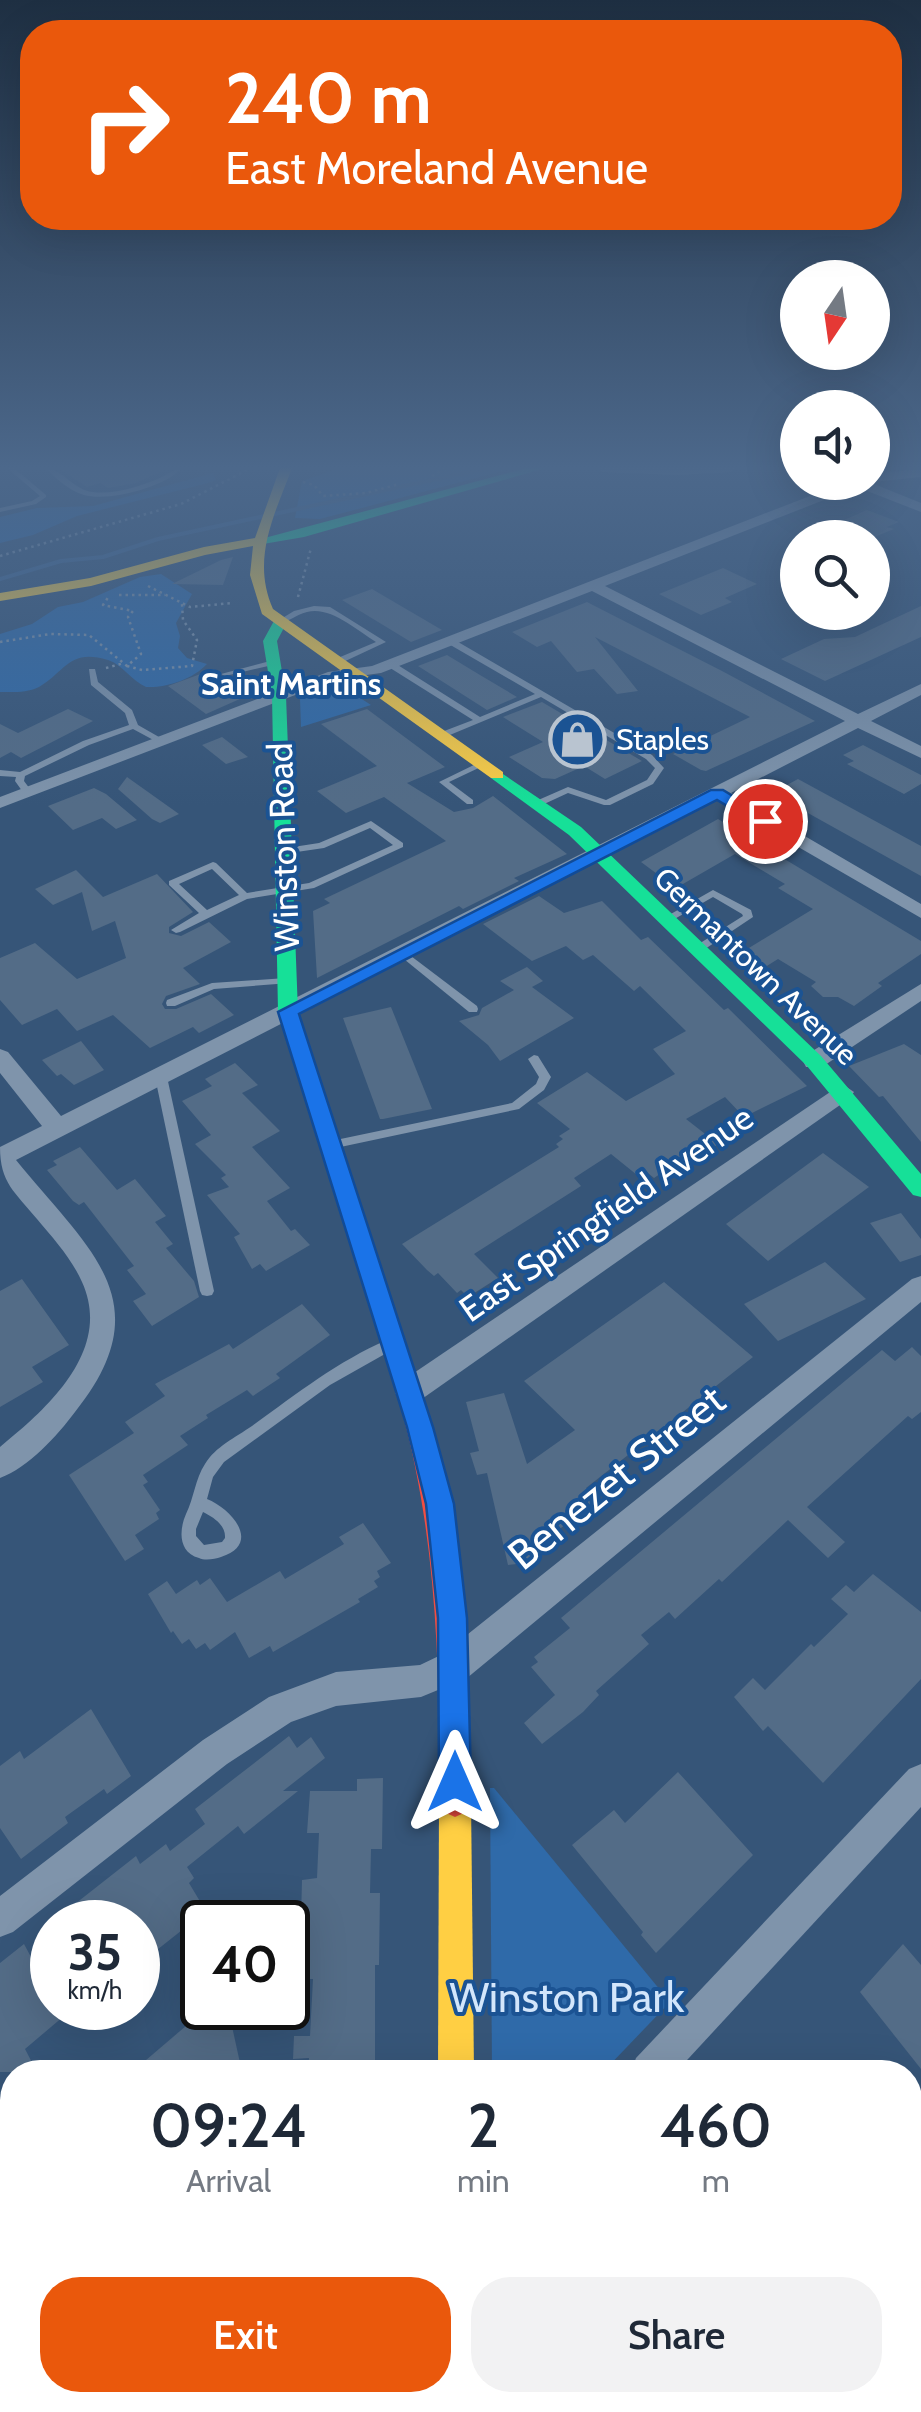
<!DOCTYPE html>
<html lang="en">
<head>
<meta charset="utf-8">
<style>
	body { margin:0; font-family:Cabin,sans-serif; background:#f2f2f3; color:#1f2937; height:100vh; display:flex; flex-direction:column; font-size:38px; white-space:nowrap }
	* { box-sizing:border-box; margin:0 }
	p { font-size:32px; color:#747a83 }
	.icon { flex:none; width:55px; height:55px; fill:none; stroke:currentColor; stroke-width:2; stroke-linecap:round; stroke-linejoin:round }
	.map { position:relative; flex:1; overflow:hidden }
	.sheet { position:absolute; left:0px; top:2060px; width:922px; height:352px; display:flex; flex-direction:column; background:#fff; border-radius:40px 40px 0 0; box-shadow:0 10px 40px #0002 }
	.sheet>* { flex:none }
	.banner { position:absolute; left:20px; top:20px; width:882px; height:210px; border-radius:40px; box-shadow:0 10px 40px #0002; background:#ea580c; color:#fff; overflow:hidden }
	.needle { width:65px; rotate:193deg }
	.fabs { position:absolute; left:780px; top:260px; display:grid; gap:20px }
	.fabs a { display:grid; place-items:center; width:110px; height:110px; border-radius:50%; background:#fff; box-shadow:0 10px 40px #0002; font-size:50px }
	.speed { position:absolute; left:30px; top:1900px; display:flex; gap:20px; font-size:50px; font-weight:700; text-align:center }
	.speed>* { display:grid; place-content:center; width:130px; height:130px; border-radius:50%; background:#fff; box-shadow:0 10px 40px #0002; line-height:1 }
	.speed small { font-size:25px; font-weight:400 }
	.speed .limit { border:5px solid #111; border-radius:15px; background:#fff; color:#111 }
	.pin { position:absolute; display:grid; place-items:center; width:85px; height:85px; color:#fff; margin:-42px; border:5px solid #fff; border-radius:50%; box-shadow:0 2px 10px #0007 }
	.me { position:absolute; width:110px; margin:-55px; rotate:0deg; stroke-linejoin:round; filter:drop-shadow(0 0 8px #0008) }
	.turn { display:flex; align-items:center; gap:35px; height:210px; padding:0 40px; font-size:45px }
	.turn .icon { width:130px; height:130px; stroke-width:2.5 }
	.turn b { display:block; font-size:70px; line-height:85px }
	.eta { display:flex; justify-content:space-evenly; align-items:center; height:170px; text-align:center }
	.eta b { font-size:60px; font-weight:600; line-height:70px }
	.cta { display:flex; gap:20px; margin-top:auto; padding:20px 40px }
	.cta a { flex:1; height:115px; border-radius:40px; background:#ea580c; color:#fff; font-size:40px; font-weight:600; line-height:115px; text-align:center }
	.cta a+a { background:#f2f2f3; color:#1f2937 }
	.map>svg:first-child { display:block }
</style>
</head>
<body>
<div class="map">
<svg width="921" height="2412" viewBox="0 0 921 2412">
	<rect width="100%" height="100%" fill="#365578"/>
	<g fill="#2f6aa9">
		<path d="M340,468H514L320,519L295,518L302,481Z"/>
		<path d="M213,473L216,480L208,483L77,516L33,535L0,543V517L37,508L93,506Z"/>
		<path d="M161,574L192,594L176,623L180,636L178,648L187,658L207,664C193,679 167,688 146,687C132,681 123,665 108,660C69,648 66,671 39,687C27,693 13,692 0,692V634L32,624L58,607L83,602L140,577Z"/>
		<path d="M337,683L371,705L301,727L300,699Z"/>
		<path d="M490,1788H494L670,2002L603,2072H492Z"/>
	</g>
	<g fill="none" stroke-linecap="round" stroke-linejoin="round">
		<path stroke="#3f6693" stroke-width="4" d="M0,579L61,561L103,557L158,539L488,468"/>
	</g>
	<g fill="#536c87">
		<path d="M58,468H169L136,483L108,488L100,483L87,487Z"/>
		<path d="M867,510L899,522L887,527L894,529L872,538H803Z"/>
		<path d="M233,557L223,585L172,584L221,560Z"/>
		<path d="M723,568L757,584L725,598L732,602L701,615L659,594Z"/>
		<path d="M372,589L442,630L411,642L342,600Z"/>
		<path d="M587,602L722,671L815,721L706,771L701,770L673,754L750,717L595,637L638,691L617,694L594,669L577,672L551,641L537,647L512,632Z"/>
		<path d="M921,606V637L825,681L781,659L824,639L855,637Z"/>
		<path d="M447,655L480,675L517,697L487,710L418,666Z"/>
		<path d="M214,669L219,677L232,680L251,694L206,714L168,686Z"/>
		<path d="M542,702L642,761L605,779L584,766L555,779L542,778L509,757L543,742L503,717Z"/>
		<path d="M68,709L93,721L21,758L11,752L0,758V724L18,733Z"/>
		<path d="M367,709L445,767L407,783L454,812L473,808L493,796L567,854L514,878L519,881L463,909L459,906L317,978L313,911L330,903L324,899L446,841L384,797L346,813L317,791L377,766L321,724Z"/>
		<path d="M222,737L248,757L226,764L202,745Z"/>
		<path d="M863,745L921,775V784L904,794L847,764L854,761L843,755Z"/>
		<path d="M127,777L179,814L160,823L152,819L118,789Z"/>
		<path d="M798,779L921,846V876L772,793Z"/>
		<path d="M94,788L106,794L137,820L116,829L102,818L73,830L48,806Z"/>
		<path d="M718,819L921,941V954L878,983L882,986L854,1006L838,997H823L811,986L816,982L778,959L762,969L739,954L813,909L778,888L785,884L735,854L676,888L641,862Z"/>
		<path d="M76,870L103,897L157,874L193,912L169,927V933L181,936L209,922L231,942L183,968L200,984L166,996L162,1004L165,1009H176L211,994L234,1015L199,1033L193,1027L150,1048L113,1015L77,1031L57,1009L22,1025L0,1000V958L35,943L77,979L126,958L115,921L92,931L82,892L53,905L35,889Z"/>
		<path d="M539,896L564,913L602,901L641,940L648,937L724,1010L728,1008L807,1086L750,1114L743,1116L725,1097L686,1119L718,1144L695,1160L688,1155L654,1178L644,1170L637,1175L611,1154L574,1178L581,1186L474,1254L498,1278L468,1297L461,1290L457,1293L438,1273L434,1276L427,1270L402,1244L559,1147L556,1144L563,1139L559,1136L570,1129L537,1103L587,1072L626,1101L675,1074L653,1049L686,1031L640,986L634,991L593,955L583,960L566,946L532,961L483,924Z"/>
		<path d="M527,967L543,981L532,987L574,1018L500,1061L488,1045L459,1021L479,1015L482,1008L514,990L500,981Z"/>
		<path d="M391,1007L432,1109L383,1119H380L343,1018Z"/>
		<path d="M81,1041L104,1070L74,1085L61,1074L57,1076L42,1060Z"/>
		<path d="M904,1044L921,1055V1142L883,1096L879,1097L849,1066Z"/>
		<path d="M235,1063L258,1085L242,1093L280,1131L252,1147L290,1188L267,1201L291,1231L295,1229L310,1245L266,1271L260,1264L252,1269L234,1237L240,1234L207,1195L229,1187L221,1178L226,1175L195,1144L211,1135L182,1101L212,1086L205,1079Z"/>
		<path d="M80,1147L117,1190L135,1179L166,1216L155,1222L173,1244L166,1248L194,1281L199,1297L152,1326L133,1301L146,1294L127,1270L134,1266L84,1202L79,1205L73,1201L47,1170L57,1165L53,1161Z"/>
		<path d="M823,1153L869,1187L768,1261L726,1224Z"/>
		<path d="M901,1213L921,1239V1255L900,1262L870,1223Z"/>
		<path d="M825,1262L866,1299L778,1341L744,1304Z"/>
		<path d="M22,1279L69,1345L32,1367L43,1382L0,1407V1291Z"/>
		<path d="M664,1282L753,1357L586,1488L596,1499L532,1552L533,1562L508,1565L487,1473L477,1475L470,1453L479,1451L466,1402L504,1393L527,1464L575,1430L524,1381Z"/>
		<path d="M302,1304L330,1335L276,1374L280,1378L253,1396L247,1390L206,1415L208,1418L180,1436L188,1445L143,1475L148,1482L143,1485L160,1510L156,1513L159,1519L135,1535L144,1549L125,1561L69,1475L134,1433L125,1422L165,1396L155,1384L229,1344L233,1349Z"/>
		<path d="M912,1347L921,1356V1412L912,1419L908,1416L807,1507L845,1542L828,1558L788,1520L722,1582L719,1579L675,1619L669,1612L641,1635L649,1644L596,1691L599,1695L583,1712L542,1744L524,1723L555,1695L531,1667L538,1662L534,1657L570,1628L561,1618L882,1350L895,1361Z"/>
		<path d="M363,1523L391,1563L377,1571L380,1577L374,1581L378,1587L358,1599L360,1602L273,1652L270,1646L249,1658L235,1632L210,1650L205,1643L196,1649L189,1639L182,1644L173,1631L171,1633L148,1594L167,1581L176,1594L197,1580L200,1585L210,1578L227,1602L280,1571L285,1579L344,1544L339,1537Z"/>
		<path d="M873,1574L921,1612V1679L823,1783L768,1726L763,1731L734,1697L753,1678L765,1690L811,1644L814,1647L848,1614L831,1599L846,1585L854,1592Z"/>
		<path d="M91,1709L131,1776L107,1794L104,1789L65,1817L68,1823L21,1859L0,1828V1766L20,1751L24,1759Z"/>
		<path d="M289,1736L297,1748L311,1737L325,1758L283,1791H298L244,1834L238,1826L187,1867L194,1878L189,1883L201,1903L196,1906L201,1915L138,1965V1922H52L136,1856L140,1864L166,1844L170,1851L205,1824L195,1809Z"/>
		<path d="M678,1772L753,1855L656,1953L641,1935L643,1932L572,1845L614,1810L625,1823Z"/>
		<path d="M383,1778L382,1849H371L370,1893H380L379,1965H375V2072H308L309,2058L293,2059L294,2036H310L313,1979H309L310,1958H300L302,1880L317,1878L319,1833H307L310,1791H357V1779Z"/>
		<path d="M24,1944L52,1996V2008H59L64,2016L25,2049L37,2072H0V1963Z"/>
		<path d="M903,1944L921,1965V2069L860,1992Z"/>
		<path d="M207,2008H228L240,2063L229,2072H132Z"/>
	</g>
	<g fill="none" stroke-linecap="round" stroke-linejoin="round">
		<g stroke="#7f94ab" stroke-width="2.5" stroke-dasharray="2.5 4" stroke-linecap="butt">
			<path d="M432,476L445,468"/>
			<path d="M303,482L314,485L323,496L366,493L399,484"/>
			<path d="M0,556L181,504L251,468"/>
			<path d="M148,586L190,607L232,603"/>
			<path d="M119,595H165"/>
			<path d="M298,597L311,548"/>
			<path d="M0,642L50,634L89,635L127,666L141,654L128,617L133,611L103,605L109,596"/>
			<path d="M127,666L142,670L192,666L197,640L183,620L182,604"/>
			<path d="M106,668L124,663"/>
		</g>
		<g fill="#7f94ab" fill-rule="evenodd">
			<path d="M7,468H14L46,495V497L36,504L0,512V508L32,501L40,496Z"/>
			<path d="M45,468C63,469 73,490 93,492C114,495 142,486 162,477C170,473 173,469 182,468C165,487 109,502 84,495C69,491 56,478 45,468Z"/>
			<path d="M314,606L330,607L386,642L339,664H333V660L376,642C356,630 331,606 307,612C294,615 288,624 276,622L294,611Z"/>
			<path d="M447,639H453L652,755L664,768L653,784L610,805H604L568,793L542,805H536V801L568,787L606,800L647,780L655,768L646,759L541,697L445,737H439V733L473,720L387,666V662H393L480,717L535,694L447,643Z"/>
			<path d="M274,660H277V664L225,676L221,674Z"/>
			<path d="M89,669H95L98,682L132,710L138,725L166,741L159,743L133,729L89,745L25,776L24,781L33,793L25,795L15,781L16,777L0,776V770L20,772L83,741L129,725L125,713L91,685Z"/>
			<path d="M480,762L487,764L449,782L473,800V804H467L439,782Z"/>
			<path d="M371,821L403,843V847L314,888L247,899L180,932L176,933L171,930L199,913L169,885V881L213,862L216,863L247,893L309,883L393,845L370,828L324,848L283,854L280,853V849L319,843ZM212,869L239,895L207,910L179,884Z"/>
			<path d="M713,890L751,910L753,917L702,951H694V947L743,916L742,914L713,897L671,921L667,922L662,919Z"/>
			<path d="M403,950L477,1006L478,1009L477,1012H469L399,955L398,953Z"/>
			<path d="M286,978L290,979V983L214,989L175,1006H167L166,1003L167,1000L212,983Z"/>
			<path d="M534,1055L538,1056L551,1077L544,1090L519,1109L331,1149L325,1145L331,1141L512,1103L536,1084L539,1077L528,1059Z"/>
			<path d="M161,1073L167,1077L214,1291L212,1295L207,1296L202,1295L200,1291L155,1077Z"/>
			<path d="M387,1340L392,1342L394,1346L392,1350L330,1385L224,1462L213,1477L207,1499C232,1509 262,1544 221,1557C215,1559 205,1561 199,1558C178,1552 179,1530 186,1514C194,1498 195,1479 205,1464C215,1447 236,1437 252,1426C295,1395 338,1361 387,1340ZM203,1512C213,1517 226,1525 225,1538L222,1542L204,1545L196,1536V1529Z"/>
		</g>
		<g fill="#7f94ab" fill-rule="evenodd">
			<path d="M597,468H737L731,472L678,475L603,472Z"/>
			<path d="M921,469V477L872,482V474Z"/>
			<path d="M846,482H869L921,503V512L857,487L605,586L858,714L921,684V695L871,721L921,746V758L858,728L731,793L921,904V918L717,800L16,1160C87,1248 164,1301 75,1412C57,1436 28,1468 0,1478V1447C48,1408 113,1350 82,1282C72,1259 53,1238 37,1219C15,1192 0,1183 0,1147L42,1126L0,1073V1049L8,1052L61,1116L845,721L592,591L381,673L337,679L0,808V797L328,672L372,666Z"/>
			<path d="M921,984V1001L822,1067H806L803,1061L806,1055Z"/>
			<path d="M842,1084L854,1092L850,1098L419,1401L409,1404L399,1401L395,1392L399,1383Z"/>
			<path d="M921,1276V1302L467,1678L421,1697L336,1706L291,1722L227,1764L13,1932L0,1937V1896L203,1740L269,1697L336,1672L420,1665L443,1654L912,1279Z"/>
			<path d="M921,1764V1807L676,2072H631L636,2058L909,1769Z"/>
			<path d="M316,2400H368L363,2412H311Z"/>
			<path d="M435,2400H479L480,2412H434Z"/>
		</g>
		<g fill="#16e098" fill-rule="evenodd">
			<path d="M527,468H546L304,537L263,544L257,540Z"/>
			<path d="M280,618L287,622L277,641L286,696L298,1012L427,1408L423,1416L414,1419L405,1416L401,1408L278,1012L272,696L263,641L275,619Z"/>
			<path d="M497,770L581,827L821,1056L921,1174V1197L913,1195L807,1066L569,835L491,778V772Z"/>
		</g>
		<g fill="#ffcf43" fill-rule="evenodd">
			<path d="M280,468H292C274,516 251,559 273,609L503,772V778H491L262,614L250,575L253,546L205,555L91,586L0,601V593L90,578L204,547L255,538Z"/>
			<path d="M455,1785L466,1790L471,1801L474,2072H438L439,1801L444,1790Z"/>
		</g>
		<path fill="#f24e42" fill-rule="evenodd" d="M414,1397L423,1400C435,1425 440,1454 446,1481C469,1586 470,1694 471,1801L466,1812L455,1817L444,1812L439,1801C440,1667 437,1538 401,1408L405,1400Z"/>
	</g>
	<linearGradient id="sky" x2="0" y2="1"><stop stop-color="#1e2f42"/><stop offset="0.58" stop-color="#4c688b"/><stop offset="1" stop-color="#4c688b" stop-opacity="0"/></linearGradient>
	<rect width="921" height="806" fill="url(#sky)"/>
	<path fill="#1a73e8" stroke="#114b97" stroke-width="2.5" d="M711,790H723L774,821L759,825L717,800L299,1014L433,1427L454,1504L467,1618L471,1782L466,1793L455,1797L444,1793L439,1782L438,1618L426,1504L407,1427L278,1012Z"/>
	<defs>
		<symbol id="shop-ring" viewBox="-11 -11 22 22"><circle r="9.5" fill="#1b5393" stroke="#b9c4d0" stroke-width="1.5"/><path d="M-5-2.5h2.3a2.7 3.5 0 0 1 5.4 0H5L5.5 6h-11ZM-1.5-2.5h3a1.5 2.3 0 0 0-3 0Z" fill="#b9c4d0"/></symbol>
	</defs>
	<g fill-rule="evenodd">
		<use href="#shop-ring" x="546" y="708" width="63" height="63"/>
	</g>
	<g text-anchor="middle" dominant-baseline="central" stroke-width="8" stroke-linejoin="round" paint-order="stroke">
		<g font-size="30" fill="#fff" stroke="#1b5393" text-anchor="start">
			<text x="616" y="739">Staples</text>
		</g>
		<g font-size="30" fill="#fff" stroke="#1b5393">
			<text transform="translate(756 966) rotate(44)">Germantown Avenue</text>
		</g>
		<g font-size="32" font-weight="bold" fill="#fff" stroke="#1b5393">
			<text x="291" y="683">Saint Martins</text>
		</g>
		<g font-size="35" fill="#fff" stroke="#1b5393">
			<text transform="translate(283 847) rotate(-92)">Winston Road</text>
			<text transform="translate(606 1213) rotate(-35)">East Springfield Avenue</text>
		</g>
		<g font-size="42" fill="#fff" stroke="#1b5393">
			<text transform="translate(616 1477) rotate(-39)">Benezet Street</text>
		</g>
		<g font-size="42" fill="#d3e6fb" stroke="#1b5393">
			<text x="567" y="1997">Winston Park</text>
		</g>
	</g>
</svg>
<div class="fabs">
<a><svg class="needle" viewBox="-14 -14 28 28"><path d="M0-13l5 13h-10z" fill="#e53935"/><path d="M0 13l5-13h-10z" fill="#747a83"/></svg></a>
<a><svg class="icon" aria-label="sound" viewBox="0 0 24 24"><path d="M4 9h4l5-4v14l-5-4H4zM17 9q2 3 0 6"/></svg></a>
<a><svg class="icon" aria-label="search" viewBox="0 0 24 24"><circle cx="10" cy="10" r="6"/><path d="M15 15l6 6"/></svg></a>
</div>
<div class="speed"><div>35<small>km/h</small></div><div class="limit">40</div></div>
<div class="pin" style="left:765px;top:821px;background:#d93025"><svg class="icon" aria-label="arrive" viewBox="0 0 24 24"><path d="M6 21V4h12l-3 4 3 4H6"/></svg></div>
<svg class="me" style="left:455px;top:1782px" viewBox="-20 -20 40 40"><path d="M0-17L14 15 0 8-14 15z" fill="#1a73e8" stroke="#fff" stroke-width="4"/></svg>
<div class="banner">
<div class="turn"><svg class="icon" aria-label="right" viewBox="0 0 24 24"><path d="M7 20v-9h11M14 6l5 5-5 5"/></svg><div><b>240 m</b>East Moreland Avenue</div></div>
</div>
<section class="sheet">
<div class="eta">
<div><b>09:24</b><p>Arrival</p></div>
<div><b>2</b><p>min</p></div>
<div><b>460</b><p>m</p></div>
</div>
<div class="cta"><a>Exit</a><a>Share</a></div>
</section>
</div>
</body>
</html>
